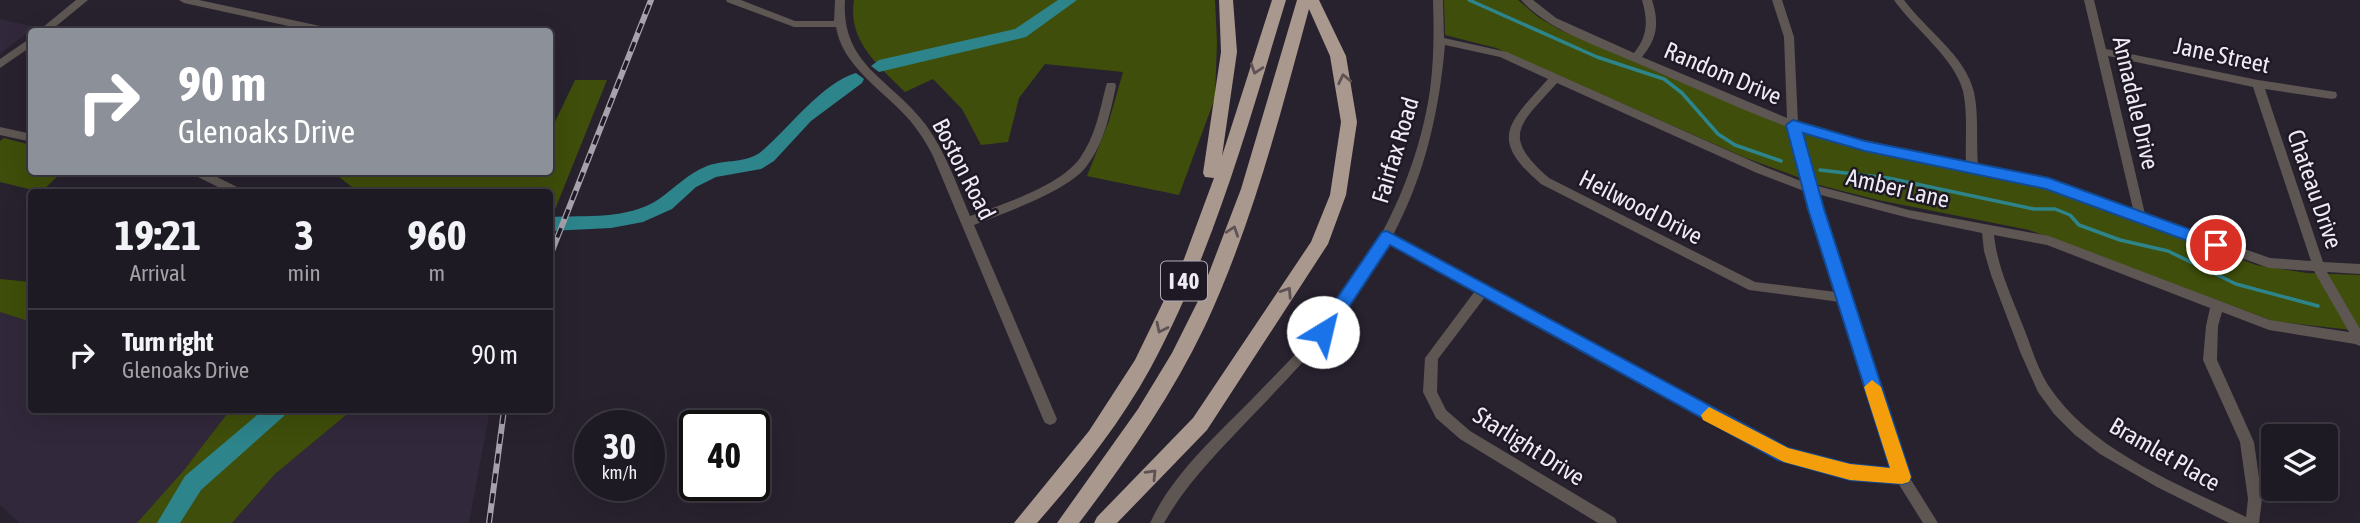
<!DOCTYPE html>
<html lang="en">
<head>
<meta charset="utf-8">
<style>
	body { margin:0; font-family:"Asap Condensed",sans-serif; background:#26232b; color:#f1f3f6; height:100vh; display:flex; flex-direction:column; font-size:26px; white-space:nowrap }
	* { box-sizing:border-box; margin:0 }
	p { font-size:23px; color:#a1a1a6 }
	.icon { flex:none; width:38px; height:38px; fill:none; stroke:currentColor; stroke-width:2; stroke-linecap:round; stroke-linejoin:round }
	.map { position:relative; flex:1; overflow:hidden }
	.side { position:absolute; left:28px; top:189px; width:525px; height:224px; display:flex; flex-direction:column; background:#1e1a23; border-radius:7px; box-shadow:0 7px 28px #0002,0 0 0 2px #3c3841 }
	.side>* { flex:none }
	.guide { position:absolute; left:28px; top:28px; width:525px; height:147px; border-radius:7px; box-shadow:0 7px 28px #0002,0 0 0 2px #3c3841; background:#8c9099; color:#fff; overflow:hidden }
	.buttons { position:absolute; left:2261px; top:424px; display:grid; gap:14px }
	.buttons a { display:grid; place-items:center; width:77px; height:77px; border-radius:7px; background:#1e1a23; box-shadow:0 7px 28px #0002,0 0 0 2px #3c3841; font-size:35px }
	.speed { position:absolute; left:574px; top:410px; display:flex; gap:14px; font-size:35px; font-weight:700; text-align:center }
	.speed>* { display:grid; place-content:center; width:91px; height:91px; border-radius:50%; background:#1e1a23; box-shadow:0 7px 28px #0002,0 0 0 2px #3c3841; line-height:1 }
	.speed small { font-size:18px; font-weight:400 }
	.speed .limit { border:4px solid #111; border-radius:10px; background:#fff; color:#111 }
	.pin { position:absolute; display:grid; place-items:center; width:60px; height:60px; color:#fff; margin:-30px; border:4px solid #fff; border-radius:50%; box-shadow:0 2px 7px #0007 }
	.me { position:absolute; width:77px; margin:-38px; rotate:36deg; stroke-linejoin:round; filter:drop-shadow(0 0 5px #0008) }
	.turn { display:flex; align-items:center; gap:24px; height:147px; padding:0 35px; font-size:32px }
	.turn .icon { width:91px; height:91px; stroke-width:2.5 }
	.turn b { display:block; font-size:49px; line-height:60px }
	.eta { display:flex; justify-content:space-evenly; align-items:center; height:119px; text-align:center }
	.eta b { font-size:42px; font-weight:700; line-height:49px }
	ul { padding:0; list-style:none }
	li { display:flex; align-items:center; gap:21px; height:91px; padding:0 35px; border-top:2px solid #3c3841 }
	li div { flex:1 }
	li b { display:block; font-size:26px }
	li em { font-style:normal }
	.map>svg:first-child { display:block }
</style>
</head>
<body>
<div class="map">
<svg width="2360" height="523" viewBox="0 0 2360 523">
	<rect width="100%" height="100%" fill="#28222f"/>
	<g fill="#31283b">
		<path d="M0,19L35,27L0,54Z"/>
		<path d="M0,312L31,322L32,410H230L184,470L137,523H20L0,505Z"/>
		<path d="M352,410H490L469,523H232L275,474Z"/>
	</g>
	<g fill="#3f4e0a">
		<path d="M854,0H1215L1217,42L1215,98L1179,195L1087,176L1109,121L1123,72L1045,64L1019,98L1008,142L981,145L962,109L933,79L905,92C879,66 847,41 854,0Z"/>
		<path d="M1444,0H1518L1538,17L1560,30L1811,136L1866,151L2044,186L2256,265L2307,273L2360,275V331L2273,321L2029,230L1878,200L1819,185L1746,158L1496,48L1445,35Z"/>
		<path d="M575,80H607L550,222V192H358L333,172H550V126H553Z"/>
		<path d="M4,138L31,145L32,172H62L41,192L0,182V141Z"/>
		<path d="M0,279L31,282V322L0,312Z"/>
		<path d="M230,410H352L275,474L232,523H137L184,470Z"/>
	</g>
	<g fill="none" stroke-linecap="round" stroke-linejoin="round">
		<g stroke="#2d848b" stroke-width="3.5">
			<path d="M1469,0L1597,57L1664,79L1682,93L1718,134L1735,145L1781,161"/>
			<path d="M1820,170L1888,178L2034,209H2055L2070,215L2079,225L2120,240L2168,251L2236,284L2318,306"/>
		</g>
		<g fill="#2d848b" fill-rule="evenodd">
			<path d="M1058,0H1077L1026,37L879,72L871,66L879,60L1015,29Z"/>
			<path d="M856,73L864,79L862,83L811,121L774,161L761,169L716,177L696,187L672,209L643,222L611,228L550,231V217C585,215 628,220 659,199C675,188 687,174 707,166C725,159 747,164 762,151C788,129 822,83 856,73Z"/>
			<path d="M263,410H288L284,416L201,490L180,523H157L185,476Z"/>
		</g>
		<g fill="#5d5652" fill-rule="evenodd">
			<path d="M76,0H88L49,32H37Z"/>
			<path d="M179,0H199L334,29L339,32H316L184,3Z"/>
			<path d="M726,0H741L795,21H834L835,0H845C841,66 892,79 926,125C946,153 957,185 970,216C1003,204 1060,186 1080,158C1095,137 1100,110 1106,86L1107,83H1115L1116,86C1110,114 1104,144 1086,167C1066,192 1004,213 974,225L1057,419L1055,423L1050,425L1045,423L1043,419L933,156C925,140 915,125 902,112C878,87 842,64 836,27H794L727,2Z"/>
			<path d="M1433,0H1443L1444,38L1507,52L1765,167L1801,181L1788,127C1737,108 1688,85 1639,64C1601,47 1549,31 1521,0H1533L1556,18L1634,53C1648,36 1648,21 1642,0H1652C1659,22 1658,38 1642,57L1787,118L1784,37L1772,0H1782L1794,37L1798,123L1823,131L1966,162C1965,139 1968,114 1963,91C1954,57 1914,29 1894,0H1904C1926,30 1965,55 1974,92C1979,116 1976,141 1978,165L2049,180L2133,209L2084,0H2094L2106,49L2258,80L2336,92L2337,95L2336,98L2332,99L2265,89L2323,262L2360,264V274L2327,272L2360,329V346L2355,344L2269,330L2222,312L2218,326L2217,360L2254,442L2262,499L2259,523H2229L2157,487L2100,454L2075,435L2054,414L2038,392L2021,354L1991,275L1984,251L1982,233L1909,218L1817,194L1908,475L1938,523H1923L1898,483L1850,478L1779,459L1485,297L1438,359L1437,392L1446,410L1470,431L1615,518L1617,523H1598L1460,439L1436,418L1423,392L1425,358L1475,291L1389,243C1354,310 1304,362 1253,415C1221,449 1187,482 1164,523H1150C1173,473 1216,436 1254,397C1276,374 1299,352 1319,327C1375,259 1417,178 1430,90C1434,60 1434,30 1433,0ZM1445,45L1500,57L1548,79C1509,123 1487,138 1541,184L1749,290L1840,302L1893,470L1850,466L1787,450L1393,235C1425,175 1439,112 1445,45ZM2108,56L2253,87L2311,261L2270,258L2145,214ZM1557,83L1757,173L1804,191L1836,292L1755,282L1549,178C1499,135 1521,124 1557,83ZM1800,132L1821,139L2047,188L2269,268L2314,271L2349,332L2270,320L2049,236L1909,210L1814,185ZM1994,235L2047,245L2210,308L2206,326L2203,360L2240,442L2248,499L2246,517C2177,483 2092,452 2048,385C2036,366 2030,342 2021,321C2010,293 1997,265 1994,235Z"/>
			<path d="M32,37V46L0,68V59Z"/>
			<path d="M0,127L32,134V142L0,135Z"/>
			<path d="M192,172H207L241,189L243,192H228L194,175Z"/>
		</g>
		<g fill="#a9988e" fill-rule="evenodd">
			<path d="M1219,0H1233L1237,52L1222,156L1272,0H1286C1248,125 1213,253 1150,369C1119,425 1079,475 1037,523H1014L1089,431L1135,360L1184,259L1214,178L1205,177L1203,173L1221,52Z"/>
			<path d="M1297,0H1319L1346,56L1357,122L1346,195L1328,244L1207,430L1117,523H1094L1097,517L1193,418L1311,242L1330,195L1341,122L1330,56L1309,9C1280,116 1252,225 1205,326C1171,397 1126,461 1079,523H1057L1138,409L1172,353L1199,299L1241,189Z"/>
		</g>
		<defs>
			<g id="rail">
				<path d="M550,256L651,0"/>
				<path d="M489,523L504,410"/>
			</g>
		</defs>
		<use href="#rail" stroke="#a6a2ac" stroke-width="6"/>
		<use href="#rail" stroke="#1f1925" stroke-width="3.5" stroke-dasharray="10" stroke-linecap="butt"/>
	</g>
	<defs><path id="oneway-chevron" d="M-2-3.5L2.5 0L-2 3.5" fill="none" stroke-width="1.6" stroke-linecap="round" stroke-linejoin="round" transform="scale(1.75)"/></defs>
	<g stroke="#5d5254">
		<use href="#oneway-chevron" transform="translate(1256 69) rotate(108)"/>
		<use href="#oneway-chevron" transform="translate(1344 79) rotate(-102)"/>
		<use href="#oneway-chevron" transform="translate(1233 231) rotate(-71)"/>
		<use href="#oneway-chevron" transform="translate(1287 292) rotate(-57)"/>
		<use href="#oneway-chevron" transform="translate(1161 328) rotate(116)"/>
		<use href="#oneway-chevron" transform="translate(1152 474) rotate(-46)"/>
	</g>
	<path fill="#1a73e8" stroke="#114b97" stroke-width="2" d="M1793,120L1865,141L2049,178L2222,241L2224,245L2222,249H2210L2046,189L1865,151L1803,133L1824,209L1911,477L1909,482L1902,484L1850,480L1778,460L1390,245L1329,337H1317L1314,332L1382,232L1387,231L1788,448L1850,464L1890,468L1808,209L1786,125Z"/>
	<path fill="#f59e0b" d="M1872,380L1881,387L1911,477L1909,482L1902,484L1850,480L1784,462L1703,420L1701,415L1709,407L1788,448L1850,464L1890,468L1864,387Z"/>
	<g text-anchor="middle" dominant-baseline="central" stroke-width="5" stroke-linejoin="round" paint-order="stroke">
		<rect fill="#1f1925" stroke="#b1acb6" stroke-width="2" x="1161" y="261.5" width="46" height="39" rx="5"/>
		<g font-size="23" font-weight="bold" fill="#efebf4">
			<text x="1184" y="281">I 40</text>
		</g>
		<g font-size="24" fill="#efebf4" stroke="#1f1925">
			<text transform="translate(2222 55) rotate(12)">Jane Street</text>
			<text transform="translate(1723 73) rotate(23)">Random Drive</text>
			<text transform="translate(2136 103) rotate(77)">Annadale Drive</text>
			<text transform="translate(1395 150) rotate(-73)">Fairfax Road</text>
			<text transform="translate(964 169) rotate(63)">Boston Road</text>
			<text transform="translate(1898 188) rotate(13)">Amber Lane</text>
			<text transform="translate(2315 189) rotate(71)">Chateau Drive</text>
			<text transform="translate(1641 207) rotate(27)">Heilwood Drive</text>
			<text transform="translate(1529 446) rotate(32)">Starlight Drive</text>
			<text transform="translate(2165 454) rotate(30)">Bramlet Place</text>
		</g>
	</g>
</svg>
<div class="buttons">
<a><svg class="icon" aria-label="layers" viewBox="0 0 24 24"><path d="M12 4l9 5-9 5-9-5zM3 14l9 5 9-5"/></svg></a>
</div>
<div class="speed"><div>30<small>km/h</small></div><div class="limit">40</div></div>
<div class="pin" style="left:2216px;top:245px;background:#d93025"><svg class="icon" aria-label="arrive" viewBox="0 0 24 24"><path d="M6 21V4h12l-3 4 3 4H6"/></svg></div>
<svg class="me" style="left:1323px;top:332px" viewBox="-20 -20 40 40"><circle r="19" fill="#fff"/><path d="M0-13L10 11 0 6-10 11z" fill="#1a73e8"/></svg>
<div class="guide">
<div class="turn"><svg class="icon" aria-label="right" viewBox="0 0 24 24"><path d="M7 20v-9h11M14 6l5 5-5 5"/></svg><div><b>90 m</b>Glenoaks Drive</div></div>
</div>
<section class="side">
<div class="eta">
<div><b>19:21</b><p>Arrival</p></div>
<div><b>3</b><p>min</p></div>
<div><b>960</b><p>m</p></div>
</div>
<ul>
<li><svg class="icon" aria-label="right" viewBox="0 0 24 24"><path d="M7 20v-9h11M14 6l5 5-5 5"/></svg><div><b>Turn right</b><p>Glenoaks Drive</p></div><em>90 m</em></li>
</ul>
</section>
</div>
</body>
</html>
